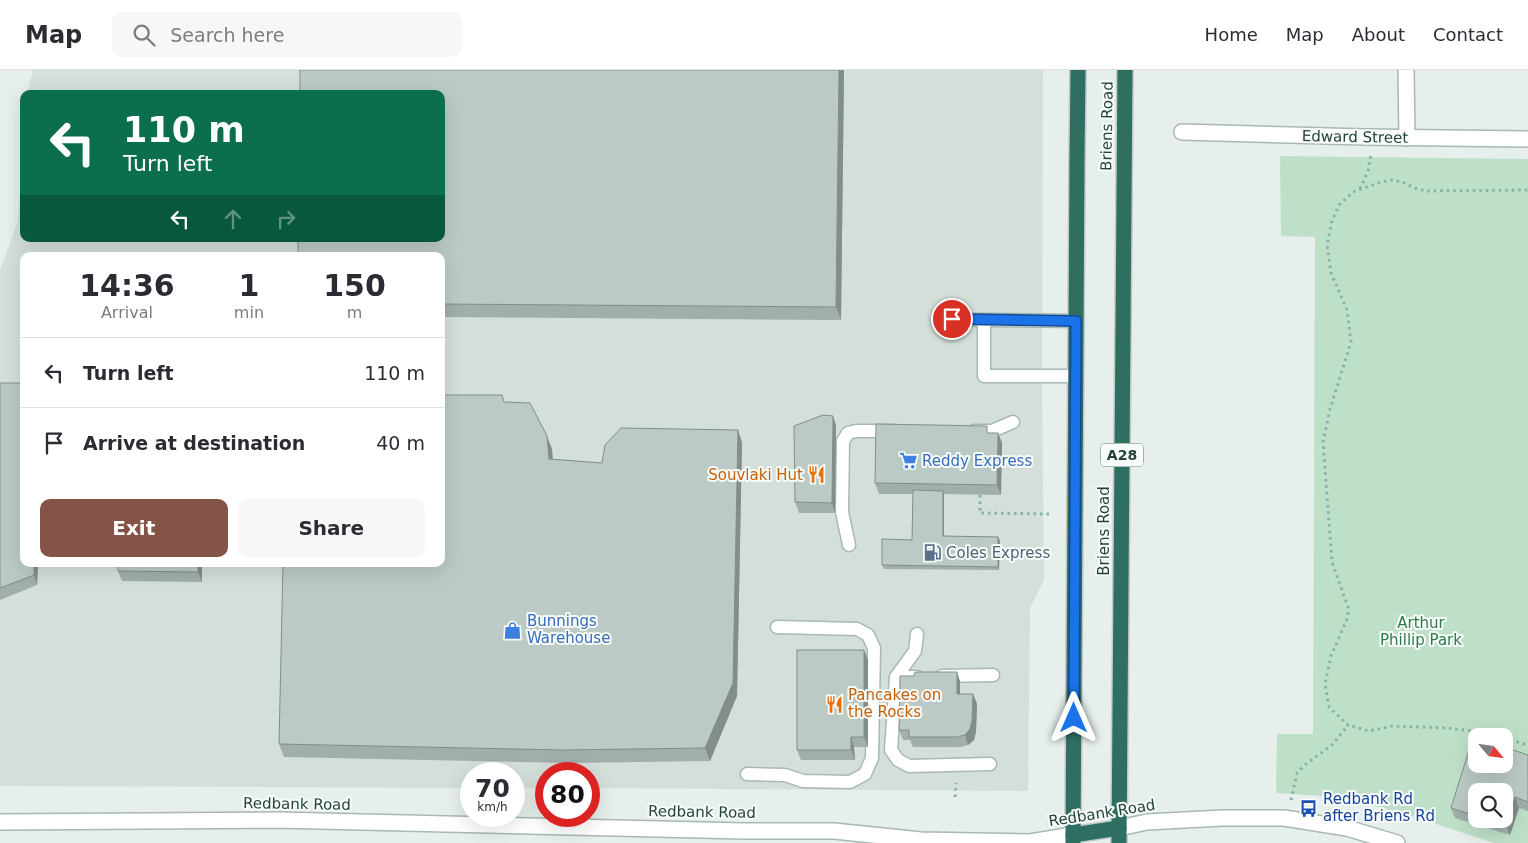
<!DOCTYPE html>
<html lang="en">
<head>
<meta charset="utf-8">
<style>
	body { margin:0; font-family:"DejaVu Sans",sans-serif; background:#f7f7f7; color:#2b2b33; height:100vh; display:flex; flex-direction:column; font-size:19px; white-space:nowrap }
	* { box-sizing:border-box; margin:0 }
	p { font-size:16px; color:#7c7c81 }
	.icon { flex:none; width:28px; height:28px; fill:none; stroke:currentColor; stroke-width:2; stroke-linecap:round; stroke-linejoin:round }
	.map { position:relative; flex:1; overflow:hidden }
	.details { position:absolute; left:20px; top:182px; width:425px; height:315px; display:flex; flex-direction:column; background:#fff; border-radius:10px; box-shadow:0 5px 20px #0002 }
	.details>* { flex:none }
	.banner { position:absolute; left:20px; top:20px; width:425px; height:152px; border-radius:10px; box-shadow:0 5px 20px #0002; background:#0b6e4f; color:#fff; overflow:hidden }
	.needle { width:32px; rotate:119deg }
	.controls { position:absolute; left:1468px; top:658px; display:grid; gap:10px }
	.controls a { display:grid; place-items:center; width:45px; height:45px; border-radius:10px; background:#fff; box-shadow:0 5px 20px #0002; font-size:25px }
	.speed { position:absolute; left:460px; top:692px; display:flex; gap:10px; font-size:25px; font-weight:700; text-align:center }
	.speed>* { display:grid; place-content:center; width:65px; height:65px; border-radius:50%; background:#fff; box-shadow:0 5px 20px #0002; line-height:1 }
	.speed small { font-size:12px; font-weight:400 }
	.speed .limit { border:8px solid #d22; background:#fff; color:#111 }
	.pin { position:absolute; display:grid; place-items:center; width:42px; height:42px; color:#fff; margin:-21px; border:2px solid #fff; border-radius:50%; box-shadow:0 1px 5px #0007 }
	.me { position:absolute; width:55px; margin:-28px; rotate:0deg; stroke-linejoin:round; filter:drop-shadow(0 0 4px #0008) }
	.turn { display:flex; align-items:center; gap:18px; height:105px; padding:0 20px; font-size:22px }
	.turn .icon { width:65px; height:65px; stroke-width:2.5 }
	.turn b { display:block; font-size:35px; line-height:42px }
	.lanes { display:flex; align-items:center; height:48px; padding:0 20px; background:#0003; justify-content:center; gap:25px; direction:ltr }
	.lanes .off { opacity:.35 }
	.eta { display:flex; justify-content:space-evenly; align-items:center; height:85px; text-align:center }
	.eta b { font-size:30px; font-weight:600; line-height:35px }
	.primary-button { display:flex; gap:10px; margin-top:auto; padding:10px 20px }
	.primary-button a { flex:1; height:58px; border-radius:10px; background:#855347; color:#fff; font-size:20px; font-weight:600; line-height:58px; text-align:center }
	.primary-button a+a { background:#f7f7f7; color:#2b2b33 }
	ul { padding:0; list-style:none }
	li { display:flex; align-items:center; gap:15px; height:70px; padding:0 20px; border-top:1px solid #e1e1e2 }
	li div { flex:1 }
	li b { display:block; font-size:19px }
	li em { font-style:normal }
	header { display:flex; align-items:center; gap:30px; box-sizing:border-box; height:70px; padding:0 25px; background:#fff; border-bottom:1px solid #e1e1e2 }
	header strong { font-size:24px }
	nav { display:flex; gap:28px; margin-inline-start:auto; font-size:18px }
	.search { width:350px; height:45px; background:#f7f7f7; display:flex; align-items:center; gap:12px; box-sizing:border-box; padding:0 18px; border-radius:10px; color:#7c7c81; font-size:19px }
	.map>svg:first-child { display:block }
</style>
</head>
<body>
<header>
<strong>Map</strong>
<div class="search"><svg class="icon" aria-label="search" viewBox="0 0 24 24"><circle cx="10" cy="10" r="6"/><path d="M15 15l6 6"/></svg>Search here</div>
<nav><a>Home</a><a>Map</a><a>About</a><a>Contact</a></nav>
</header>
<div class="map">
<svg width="1528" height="773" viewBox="0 0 1528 773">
	<rect width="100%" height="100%" fill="#e6efeb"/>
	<path fill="#d4dfda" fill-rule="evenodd" d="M33,0H1043L1042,317L1044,510L1030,538L1028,721L589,718V704H546V718H514V704H471V718L0,716V200L18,151L24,66V169H441V24H27ZM24,186H441V494H24Z"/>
	<path fill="#bfe0c8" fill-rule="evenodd" d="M1280,86L1528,89V773H1494L1403,743L1338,727L1276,723L1277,664H1313L1315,167L1281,166ZM1476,666H1504V694H1476ZM1476,721H1504V749H1476Z"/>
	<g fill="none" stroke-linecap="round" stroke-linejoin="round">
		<defs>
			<g id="lane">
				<path d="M952,249L984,250V306H1076"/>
				<path d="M984,250L1076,251"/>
				<path d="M974,361H992L1013,352"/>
				<path d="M849,475L842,442L843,371L848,363L856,361H894"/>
				<path d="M942,606L993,605"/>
				<path d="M896,607L915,581L917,564"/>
				<path d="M917,607H896L891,680L898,690L909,696L990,694"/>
				<path d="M747,704L785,705L803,711L850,712L865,704L872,688L874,578L868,565L857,559L777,557"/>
			</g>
			<g id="street">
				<path d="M1406,0L1407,68"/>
				<path d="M1182,62L1366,67L1528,69"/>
				<path d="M0,752L278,750L744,761H834L921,770L1030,772L1073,765"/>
				<path d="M1119,758L1147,752L1222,748H1284L1347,758L1397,773"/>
			</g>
			<g id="highway">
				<path d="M1073,765L1119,758"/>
				<path d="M1073,773L1077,91L1078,0"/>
				<path d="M1119,773L1125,0"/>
			</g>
		</defs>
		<use href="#lane" stroke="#a8b8b2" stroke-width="15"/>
		<use href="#street" stroke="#a8b8b2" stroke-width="18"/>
		<use href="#highway" stroke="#c2cac8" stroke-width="18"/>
		<g stroke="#86b3a5" stroke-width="3" stroke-dasharray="2.5 4" stroke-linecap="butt">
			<path d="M1360,119L1368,101L1371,84"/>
			<path d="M980,425V443L1049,444"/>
			<path d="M1496,666L1480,662L1448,658L1392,656L1369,661L1348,655L1329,637L1325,614L1331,586L1348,547V537L1332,492L1323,372L1330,339L1351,272L1347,240L1331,203L1327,176L1332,151L1339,135L1353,122L1381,112L1392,110L1405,113L1414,118L1426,121L1528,120"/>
			<path d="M1504,668L1528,675"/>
			<path d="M955,727L956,713"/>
			<path d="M1291,730L1297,703L1306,694L1332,675L1348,655"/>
		</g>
		<use href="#lane" stroke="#fff" stroke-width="12"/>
		<use href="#street" stroke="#fff" stroke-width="15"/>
		<use href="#highway" stroke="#2f6f62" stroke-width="15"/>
	</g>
	<g fill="#a1aea9" fill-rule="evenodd">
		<path d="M300,0H844L841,250L441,247V186Z"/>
		<path d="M0,313L24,494H38L37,515L0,530Z"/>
		<path d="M505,332L552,379L553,389L602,393L738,360L742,373L737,626L710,691L568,693L284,687L279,674Z"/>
		<path d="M833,346L836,356L835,443H799L795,432Z"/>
		<path d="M990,363H998L1002,373L1001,425L944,424V466L998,467L1000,471L999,500L884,499L882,495L912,470L913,424H879L875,413Z"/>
		<path d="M202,494V512L122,511L118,501Z"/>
		<path d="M864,580L868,590V677H854L855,690H801L797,680Z"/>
		<path d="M957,602L960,612V624H973L977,634L976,662L974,670L968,675L961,677H913L910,670H903L899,660L914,606Z"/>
		<path d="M1509,672L1512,680L1528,685V741L1519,738L1510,765L1455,748L1451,738ZM1476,721L1504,749H1476Z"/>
	</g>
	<g fill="#838d89">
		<path d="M839,0H844L841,250L836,237Z"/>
		<path d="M833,346L836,356L835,443L832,433Z"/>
		<path d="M738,360L742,373L737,626L710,691L705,678Z"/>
		<path d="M998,363L1002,373L1001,425L997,415Z"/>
		<path d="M547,366L552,379L553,402L549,389Z"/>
		<path d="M943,421L944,424V470L943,466Z"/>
		<path d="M998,467L1000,471L999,500L998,497Z"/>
		<path d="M34,494H38L37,515L34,505Z"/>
		<path d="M198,494H202V512L198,502Z"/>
		<path d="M864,580L868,590V677L864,667Z"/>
		<path d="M957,602L960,612V634L957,624Z"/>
		<path d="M973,624L977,634L976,662L974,670L968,675L965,665Z"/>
		<path d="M851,667L854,677L855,690L851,680Z"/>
		<path d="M1509,672L1513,683L1507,678Z"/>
		<path d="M1515,727L1519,738L1510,765L1506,755Z"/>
	</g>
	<g fill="#bbcac4" stroke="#838d89">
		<path d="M300,0H839L836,237L441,234V186H298V169H441V24H300Z"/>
		<path d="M0,313H24V494H34V505L0,518Z"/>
		<path d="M441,325H502L504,332L530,333L547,366L549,389L602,393L605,375L621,358L738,360L733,613L705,678L563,680L279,674L283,494H441Z"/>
		<path d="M823,345L833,346L832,433L795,432L794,356Z"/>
		<path d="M876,354L987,356V363H998L997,415L875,413Z"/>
		<path d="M913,420L943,421V466L998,467V497L882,495V469L912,470Z"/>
		<path d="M118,494H198V502L118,501Z"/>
		<path d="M797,580H864V667H851V680H797Z"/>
		<path d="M915,602H957V624H973L972,651L970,659L965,665L957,667H909V660H899L900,606H914Z"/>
		<path d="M1475,661L1491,666H1476V694H1504V671L1509,672L1507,678L1528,685V732L1515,727L1506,755L1486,749H1504V721H1476V746L1451,738Z"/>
	</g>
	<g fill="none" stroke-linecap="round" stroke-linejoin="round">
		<defs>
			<path id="route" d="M952,249L1076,251L1074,648"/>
		</defs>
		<use href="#route" stroke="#114b97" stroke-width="12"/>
		<use href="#route" stroke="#1a73e8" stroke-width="9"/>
	</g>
	<defs>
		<symbol id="supermarket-bare" viewBox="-9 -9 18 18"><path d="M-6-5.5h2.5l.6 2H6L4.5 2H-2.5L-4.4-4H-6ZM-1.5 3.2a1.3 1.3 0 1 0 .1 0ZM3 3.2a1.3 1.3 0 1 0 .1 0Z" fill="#3f7fe0" stroke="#f7fbf9" stroke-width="2.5" paint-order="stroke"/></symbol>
		<symbol id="restaurant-bare" viewBox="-9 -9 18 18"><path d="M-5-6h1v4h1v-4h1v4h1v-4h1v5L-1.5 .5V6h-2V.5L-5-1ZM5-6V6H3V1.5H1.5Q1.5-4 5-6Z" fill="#e8710a" stroke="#f7fbf9" stroke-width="2.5" paint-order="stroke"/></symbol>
		<symbol id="fuel-bare" viewBox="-9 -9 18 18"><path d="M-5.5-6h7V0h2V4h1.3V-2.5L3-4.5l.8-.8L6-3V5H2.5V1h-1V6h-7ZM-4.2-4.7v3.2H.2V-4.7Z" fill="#5c6f8a" stroke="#f7fbf9" stroke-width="2.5" paint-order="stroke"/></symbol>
		<symbol id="shop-bare" viewBox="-9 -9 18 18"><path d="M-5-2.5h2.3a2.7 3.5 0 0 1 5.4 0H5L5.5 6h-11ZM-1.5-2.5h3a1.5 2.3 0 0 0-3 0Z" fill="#3f7fe0" stroke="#f7fbf9" stroke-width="2.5" paint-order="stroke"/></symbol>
		<symbol id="bus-bare" viewBox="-9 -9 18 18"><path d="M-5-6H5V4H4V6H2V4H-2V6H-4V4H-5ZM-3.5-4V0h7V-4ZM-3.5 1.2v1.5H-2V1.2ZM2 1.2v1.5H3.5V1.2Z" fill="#1a4fb4" stroke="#f7fbf9" stroke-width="2.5" paint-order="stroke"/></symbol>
	</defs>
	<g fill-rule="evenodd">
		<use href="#supermarket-bare" x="896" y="378" width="25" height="25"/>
		<use href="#restaurant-bare" x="804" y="392" width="25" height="25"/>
		<use href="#fuel-bare" x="920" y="470" width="25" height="25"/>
		<use href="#shop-bare" x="500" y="548" width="25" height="25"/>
		<use href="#restaurant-bare" x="822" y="622" width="25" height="25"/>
		<use href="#bus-bare" x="1296" y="726" width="25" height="25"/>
	</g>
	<g text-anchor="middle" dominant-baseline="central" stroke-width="4" stroke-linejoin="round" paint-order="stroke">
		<rect fill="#f7fbf9" stroke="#637a73" stroke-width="1" x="1101" y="373.5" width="42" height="23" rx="4"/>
		<g font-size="14" font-weight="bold" fill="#24423a">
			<text x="1122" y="385">A28</text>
		</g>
		<g font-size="15" fill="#24423a" stroke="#f7fbf9">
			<text transform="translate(1107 56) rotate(-89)">Briens Road</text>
			<text transform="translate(1355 67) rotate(1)">Edward Street</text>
			<text transform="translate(1104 461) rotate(-90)">Briens Road</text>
			<text transform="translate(297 734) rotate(1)">Redbank Road</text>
			<text transform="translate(702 742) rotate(1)">Redbank Road</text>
			<text transform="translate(1102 743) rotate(-9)">Redbank Road</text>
		</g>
		<g font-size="15" fill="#366cbe" stroke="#f7fbf9" text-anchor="start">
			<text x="922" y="391">Reddy Express</text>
			<text x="527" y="551">Bunnings<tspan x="527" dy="17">Warehouse</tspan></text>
		</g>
		<g font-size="15" fill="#c56008" stroke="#f7fbf9" text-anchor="end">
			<text x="803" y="405">Souvlaki Hut</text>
			<text x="848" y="625" text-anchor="start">Pancakes on<tspan x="848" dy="17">the Rocks</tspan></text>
		</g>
		<g font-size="15" fill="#4e5e75" stroke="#f7fbf9" text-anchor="start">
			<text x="946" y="483">Coles Express</text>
		</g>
		<g font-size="15" fill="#2d7a4b" stroke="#f7fbf9">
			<text x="1421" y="553">Arthur<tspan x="1421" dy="17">Phillip Park</tspan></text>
		</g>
		<g font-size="15" fill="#164399" stroke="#f7fbf9" text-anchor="start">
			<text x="1323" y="729">Redbank Rd<tspan x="1323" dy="17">after Briens Rd</tspan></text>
		</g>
	</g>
</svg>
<div class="controls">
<a><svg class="needle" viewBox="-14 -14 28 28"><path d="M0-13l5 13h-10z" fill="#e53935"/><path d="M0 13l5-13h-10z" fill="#7c7c81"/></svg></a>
<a><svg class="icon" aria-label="search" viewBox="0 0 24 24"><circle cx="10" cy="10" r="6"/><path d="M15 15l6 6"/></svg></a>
</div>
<div class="speed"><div>70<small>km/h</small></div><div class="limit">80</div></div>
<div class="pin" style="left:952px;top:249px;background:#d93025"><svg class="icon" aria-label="arrive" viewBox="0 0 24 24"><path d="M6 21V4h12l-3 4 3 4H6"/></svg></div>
<svg class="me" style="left:1074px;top:648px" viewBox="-20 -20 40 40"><path d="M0-17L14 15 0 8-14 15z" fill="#1a73e8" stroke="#fff" stroke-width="4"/></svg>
<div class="banner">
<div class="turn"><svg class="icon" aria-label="left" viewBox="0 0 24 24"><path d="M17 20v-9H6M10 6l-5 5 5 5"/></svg><div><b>110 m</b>Turn left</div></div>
<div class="lanes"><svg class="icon" aria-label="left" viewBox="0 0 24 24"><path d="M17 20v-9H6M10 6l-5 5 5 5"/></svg><svg class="icon off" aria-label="ahead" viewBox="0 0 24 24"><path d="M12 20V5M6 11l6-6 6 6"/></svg><svg class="icon off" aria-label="right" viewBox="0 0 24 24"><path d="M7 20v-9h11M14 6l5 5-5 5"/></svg></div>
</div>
<section class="details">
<div class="eta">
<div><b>14:36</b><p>Arrival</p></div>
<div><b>1</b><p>min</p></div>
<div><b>150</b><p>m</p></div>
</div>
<ul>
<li><svg class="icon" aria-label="left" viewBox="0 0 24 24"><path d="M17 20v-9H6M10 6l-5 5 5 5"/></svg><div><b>Turn left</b></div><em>110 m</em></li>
<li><svg class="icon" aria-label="arrive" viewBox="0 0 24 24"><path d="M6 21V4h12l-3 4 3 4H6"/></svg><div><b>Arrive at destination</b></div><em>40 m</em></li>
</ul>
<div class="primary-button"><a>Exit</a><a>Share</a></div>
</section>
</div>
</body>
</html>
